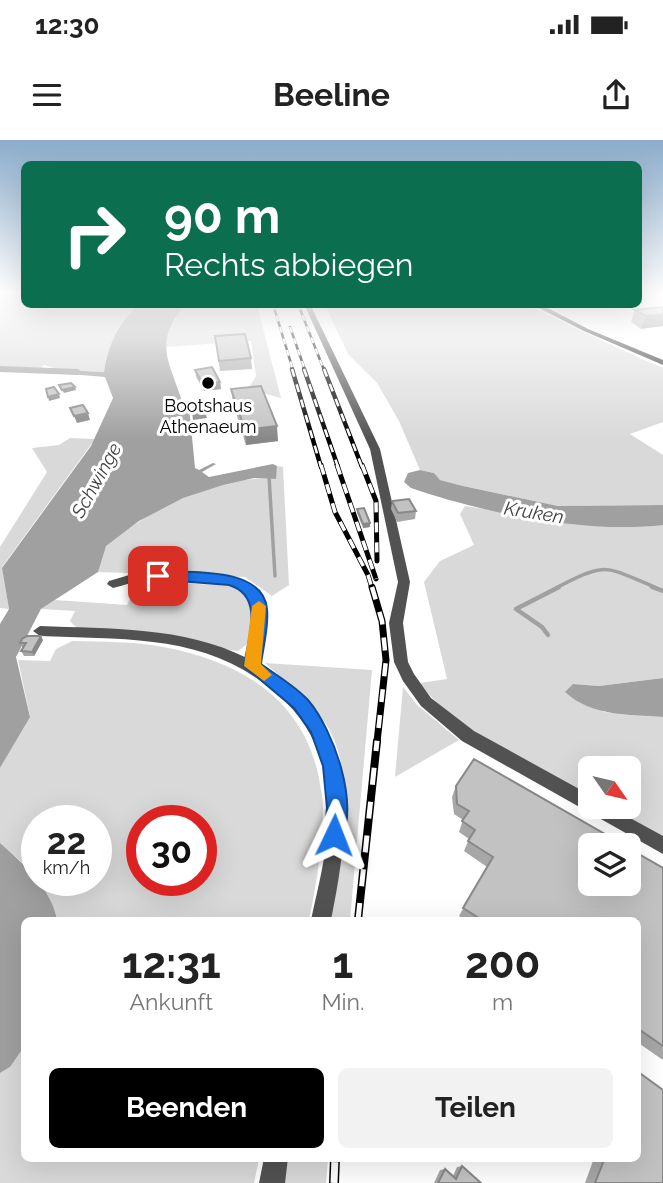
<!DOCTYPE html>
<html lang="de">
<head>
<meta charset="utf-8">
<style>
	body { margin:0; font-family:Raleway,sans-serif; background:#f2f2f2; color:#222; height:100vh; display:flex; flex-direction:column; font-size:26px; white-space:nowrap }
	* { box-sizing:border-box; margin:0 }
	p { font-size:23px; color:#767676 }
	.icon { flex:none; width:38px; height:38px; fill:none; stroke:currentColor; stroke-width:2; stroke-linecap:round; stroke-linejoin:round }
	.map { position:relative; flex:1; overflow:hidden }
	.details { position:absolute; left:21px; top:777px; width:620px; height:245px; display:flex; flex-direction:column; background:#fff; border-radius:10px; box-shadow:0 7px 28px #0002 }
	.details>* { flex:none }
	.banner { position:absolute; left:21px; top:21px; width:621px; height:147px; border-radius:10px; box-shadow:0 7px 28px #0002; background:#0b6e4f; color:#fff; overflow:hidden }
	.needle { width:46px; rotate:124deg }
	.tools { position:absolute; left:578px; top:616px; display:grid; gap:14px }
	.tools a { display:grid; place-items:center; width:63px; height:63px; border-radius:10px; background:#fff; box-shadow:0 7px 28px #0002; font-size:35px }
	.speed { position:absolute; left:21px; top:665px; display:flex; gap:14px; font-size:35px; font-weight:700; text-align:center }
	.speed>* { display:grid; place-content:center; width:91px; height:91px; border-radius:50%; background:#fff; box-shadow:0 7px 28px #0002; line-height:1 }
	.speed small { font-size:18px; font-weight:400 }
	.speed .limit { border:10px solid #d22; background:#fff; color:#111 }
	.pin { position:absolute; display:grid; place-items:center; width:60px; height:60px; color:#fff; margin:-30px; border-radius:14px; box-shadow:0 4px 10px #0006 }
	.me { position:absolute; width:77px; margin:-38px; rotate:2deg; stroke-linejoin:round; filter:drop-shadow(0 0 5px #0008) }
	.turn { display:flex; align-items:center; gap:24px; height:147px; padding:0 28px; font-size:32px }
	.turn .icon { width:91px; height:91px; stroke-width:2.5 }
	.turn b { display:block; font-size:49px; line-height:60px }
	.eta { display:flex; justify-content:space-evenly; align-items:center; height:119px; text-align:center }
	.eta b { font-size:42px; font-weight:700; line-height:49px }
	.action { display:flex; gap:14px; margin-top:auto; padding:14px 28px }
	.action a { flex:1; height:80px; border-radius:10px; background:#000; color:#fff; font-size:28px; font-weight:700; line-height:80px; text-align:center }
	.action a+a { background:#f2f2f2; color:#222 }
	.status { display:flex; justify-content:space-between; align-items:center; height:49px; padding:0 35px; background:#fff; direction:ltr }
	.status svg { height:19px; fill:currentColor }
	header { display:flex; justify-content:space-between; align-items:center; height:91px; padding:0 28px; background:#fff; font-size:32px; font-weight:700 }
	.map>svg:first-child { display:block }
</style>
</head>
<body>
<div class="status"><b>12:30</b><svg viewBox="0 0 49 12"><path d="M0 12V9h3v3zM5 12V6h3v6zM10 12V3h3v9zM15 12V0h3v12zM26 1h20v11H26zM47 4h2v5h-2z"/></svg></div>
<header><svg class="icon" aria-label="menu" viewBox="0 0 24 24"><path d="M4 6h16M4 12h16M4 18h16"/></svg>Beeline<svg class="icon" aria-label="share" viewBox="0 0 24 24"><path d="M12 15V3M7 8l5-5 5 5M5 13v7h14v-7"/></svg></header>
<div class="map">
<svg width="663" height="1043" viewBox="0 0 663 1043">
	<rect width="100%" height="100%" fill="#fff"/>
	<g fill="#d9d9d9" fill-rule="evenodd">
		<path d="M0,153H24V164L138,165C119,184 107,206 104,232L60,230L44,225L40,229L0,228Z"/>
		<path d="M497,164C507,170 518,162 529,166C574,186 617,209 663,228V282L630,294L663,315V365L558,366L463,346L440,340L434,333L420,330L399,281L377,243L348,214L325,165Z"/>
		<path d="M184,165H257L281,258L258,252L250,246L256,236L251,201L165,207L170,183Z"/>
		<path d="M70,298L95,299L2,427L9,469L0,468V407L47,332L32,308L59,305Z"/>
		<path d="M277,326L283,327L289,445L272,456L245,437L98,432C100,425 101,412 106,406C110,401 118,397 123,393C164,362 223,335 275,339Z"/>
		<path d="M465,366L586,384L663,385V538L599,546L573,544L604,572L663,577V697L609,667H628V628H590V656C535,626 457,594 420,543L447,539L424,442L440,421L474,405L460,374Z"/>
		<path d="M147,441L230,446L243,450L252,461L250,502L238,511L79,490L70,481L75,471L41,469L55,460L127,465L135,449Z"/>
		<path d="M72,501C102,502 134,501 163,507C239,521 303,558 319,638C320,647 323,656 323,664C323,704 317,742 309,780H52L30,729L0,703V628L30,576L18,520L50,521L56,509ZM37,681H96V740H37ZM142,681H201V740H142Z"/>
		<path d="M265,523L372,530L350,780H327C336,724 360,636 326,584C310,560 286,542 265,523Z"/>
		<path d="M403,547L417,565L459,600L395,637Z"/>
		<path d="M24,907V1018L259,1019L254,1043H0V933L10,927Z"/>
		<path d="M288,1019H328L326,1043H284Z"/>
	</g>
	<g fill="#a0a0a0">
		<path d="M138,165H184C154,204 168,218 182,261L189,266L195,328L199,330L213,323L216,324L202,332L209,337L273,324L277,326L276,339L254,338L223,345L183,358L139,381L106,406L98,432L41,469L16,517L30,577L0,628V484L9,469L2,428L91,306L113,258L105,237L58,233L60,230L104,232C108,205 118,184 138,165Z"/>
		<path d="M420,330L434,333L440,340L463,346L558,366L663,365V385C585,394 484,373 411,348L404,342L408,333Z"/>
		<path d="M663,538V577C629,574 592,577 565,552L573,544L599,546Z"/>
		<path d="M0,703C24,724 51,748 57,780H24V907L10,927L0,933Z"/>
	</g>
	<g fill="none" stroke-linecap="round" stroke-linejoin="round">
		<g stroke="#a0a0a0" stroke-width="3.5">
			<path d="M269,336L275,436"/>
			<path d="M556,448C608,421 604,426 657,448"/>
		</g>
		<g stroke="#a0a0a0" stroke-width="4.5">
			<path d="M652,447L663,451"/>
			<path d="M548,495L542,487L516,469L559,447"/>
		</g>
		<path fill="#a0a0a0" fill-rule="evenodd" d="M0,226L78,229L82,232L78,235L0,232Z"/>
		<g fill="#525252" fill-rule="evenodd">
			<path d="M304,164H310L380,309L410,442L403,483L408,522L414,534L431,558L474,591L590,655V667H610L663,696V714L462,601L421,566L403,541L394,522L389,483L398,442L370,309Z"/>
			<path d="M155,431C183,431 252,428 264,460C272,480 264,505 259,524C360,589 352,676 331,780H311C318,747 327,714 328,681C329,629 317,588 276,553C207,493 126,500 40,496L33,491L40,486C109,489 183,486 247,518C251,501 260,475 250,458C239,436 162,437 140,441C131,442 122,446 113,448L107,444L109,441L136,433Z"/>
			<path d="M264,1018H288L285,1043H259Z"/>
		</g>
		<path fill="#1f1f1f" fill-rule="evenodd" d="M531,164H540L588,189L663,220V225L584,191Z"/>
		<defs>
			<g id="rail-far5">
				<path d="M273,164L293,230"/>
				<path d="M298,164L324,230"/>
				<path d="M290,187L305,230"/>
			</g>
			<g id="rail-far4">
				<path d="M292,229L321,327"/>
				<path d="M304,229L338,327"/>
				<path d="M324,229L362,327"/>
			</g>
			<g id="rail-far3">
				<path d="M321,325L335,372L368,435L372,448"/>
				<path d="M337,325L376,439"/>
				<path d="M362,325L376,361L377,421"/>
			</g>
			<path id="rail-far2" d="M372,447L382,481L386,520L377,602"/>
			<path id="rail-far1" d="M358,780L377,601"/>
			<path id="rail" d="M334,1043L335,1018"/>
		</defs>
		<use href="#rail-far5" stroke="#000" stroke-width="2.5"/>
		<use href="#rail-far4" stroke="#000" stroke-width="4.5"/>
		<use href="#rail-far3" stroke="#000" stroke-width="5"/>
		<use href="#rail-far2" stroke="#000" stroke-width="7"/>
		<use href="#rail-far1" stroke="#000" stroke-width="8"/>
		<use href="#rail" stroke="#000" stroke-width="10"/>
		<use href="#rail-far5" stroke="#fff" stroke-width="2" stroke-dasharray="6" stroke-linecap="butt"/>
		<use href="#rail-far4" stroke="#fff" stroke-width="2.5" stroke-dasharray="8" stroke-linecap="butt"/>
		<use href="#rail-far3" stroke="#fff" stroke-width="3.5" stroke-dasharray="10" stroke-linecap="butt"/>
		<use href="#rail-far2" stroke="#fff" stroke-width="4.5" stroke-dasharray="13" stroke-linecap="butt"/>
		<use href="#rail-far1" stroke="#fff" stroke-width="5" stroke-dasharray="17" stroke-linecap="butt"/>
		<use href="#rail" stroke="#fff" stroke-width="7" stroke-dasharray="21" stroke-linecap="butt"/>
	</g>
	<g fill="#a7a7a7">
		<path d="M663,167L641,189L631,182L635,170Z"/>
		<path d="M215,196L251,218L252,229L220,231Z"/>
		<path d="M195,230L220,242L221,249L204,251L196,237Z"/>
		<path d="M231,249L278,301L246,305L233,263Z"/>
		<path d="M392,361L416,371L415,379L397,382L391,369Z"/>
		<path d="M357,369L370,383V387L363,388L357,373Z"/>
		<path d="M43,500L34,516H24L21,511L24,507H22L20,503Z"/>
		<path d="M456,646L663,728V920L637,902V780H465L459,776L487,727L464,711L469,699L459,692L463,680L454,674L452,657Z"/>
		<path d="M590,1018H637L663,1043H585L593,1021Z"/>
		<path d="M462,1026L481,1043H434L440,1030L445,1029L453,1036L457,1027Z"/>
	</g>
	<g fill="#888">
		<path d="M663,174V186L641,189L646,176Z"/>
		<path d="M220,242L221,249L204,251L203,244Z"/>
		<path d="M75,247L76,250L64,253L62,250Z"/>
		<path d="M59,254L60,258L49,261L48,257Z"/>
		<path d="M205,271L207,278L193,280L192,272Z"/>
		<path d="M88,273L90,280L77,283L74,276Z"/>
		<path d="M277,286L278,301L246,305L245,290Z"/>
		<path d="M370,383V387L363,388V384Z"/>
		<path d="M41,496L43,500L34,516L32,512Z"/>
	</g>
	<g fill="#c2c2c2" stroke="#888" stroke-width="2">
		<path d="M663,167V174L646,176L635,170Z"/>
		<path d="M245,194L251,218L219,221L215,196Z"/>
		<path d="M212,227L220,242L203,244L195,230Z"/>
		<path d="M71,243L75,247L62,250L59,245Z"/>
		<path d="M261,246L277,286L245,290L231,249Z"/>
		<path d="M54,247L59,254L48,257L46,249Z"/>
		<path d="M204,263L205,271L192,272L191,264Z"/>
		<path d="M83,265L88,273L74,276L70,268Z"/>
		<path d="M409,359L416,371L398,373L392,361Z"/>
		<path d="M364,368L370,383L363,384L357,369Z"/>
		<path d="M27,496H41L32,512L21,511L26,503H20L22,499Z"/>
		<path d="M474,619L624,705H590V744H628V708L663,728V906L637,888V780H482L463,768L493,717L468,701L475,690L462,681L469,671L457,664L456,646Z"/>
		<path d="M637,931L663,950V1043H595L604,1020L602,1018H637Z"/>
		<path d="M462,1026L481,1043H438L445,1029L456,1039Z"/>
	</g>
	<linearGradient id="sky" x2="0" y2="1"><stop stop-color="#8baccb"/><stop offset="0.51" stop-color="#fff"/><stop offset="1" stop-color="#fff" stop-opacity="0"/></linearGradient>
	<rect width="663" height="299" fill="url(#sky)"/>
	<path fill="#1a73e8" stroke="#114b97" stroke-width="2" d="M158,431C190,433 263,426 267,469C269,486 263,507 261,524C276,535 295,546 308,560C334,591 359,662 341,701L334,704L327,701L324,695L327,668L323,626L311,592L294,568L244,526C248,498 265,456 229,445L153,439V432Z"/>
	<path fill="#f59e0b" d="M259,461L266,466L261,524L272,535L264,541L244,526L252,466Z"/>
	<circle fill="#000" stroke="#fff" stroke-width="2.5" cx="208" cy="243" r="7"/>
	<g text-anchor="middle" dominant-baseline="central" stroke-width="6" stroke-linejoin="round" paint-order="stroke">
		<g font-size="18" fill="#000" stroke="#fff">
			<text x="208" y="265">Bootshaus<tspan x="208" dy="21">Athenaeum</tspan></text>
		</g>
		<g font-size="19" font-style="italic" fill="#414141" stroke="#fff">
			<text transform="translate(96 340) rotate(-61)">Schwinge</text>
			<text transform="translate(534 372) rotate(9)">Kruken</text>
		</g>
	</g>
</svg>
<div class="tools">
<a><svg class="needle" viewBox="-14 -14 28 28"><path d="M0-13l5 13h-10z" fill="#e53935"/><path d="M0 13l5-13h-10z" fill="#767676"/></svg></a>
<a><svg class="icon" aria-label="layers" viewBox="0 0 24 24"><path d="M12 4l9 5-9 5-9-5zM3 14l9 5 9-5"/></svg></a>
</div>
<div class="speed"><div>22<small>km/h</small></div><div class="limit">30</div></div>
<div class="pin" style="left:158px;top:436px;background:#d93025"><svg class="icon" aria-label="arrive" viewBox="0 0 24 24"><path d="M6 21V4h12l-3 4 3 4H6"/></svg></div>
<svg class="me" style="left:334px;top:695px" viewBox="-20 -20 40 40"><path d="M0-17L14 15 0 8-14 15z" fill="#1a73e8" stroke="#fff" stroke-width="4"/></svg>
<div class="banner">
<div class="turn"><svg class="icon" aria-label="right" viewBox="0 0 24 24"><path d="M7 20v-9h11M14 6l5 5-5 5"/></svg><div><b>90 m</b>Rechts abbiegen</div></div>
</div>
<section class="details">
<div class="eta">
<div><b>12:31</b><p>Ankunft</p></div>
<div><b>1</b><p>Min.</p></div>
<div><b>200</b><p>m</p></div>
</div>
<div class="action"><a>Beenden</a><a>Teilen</a></div>
</section>
</div>
</body>
</html>
